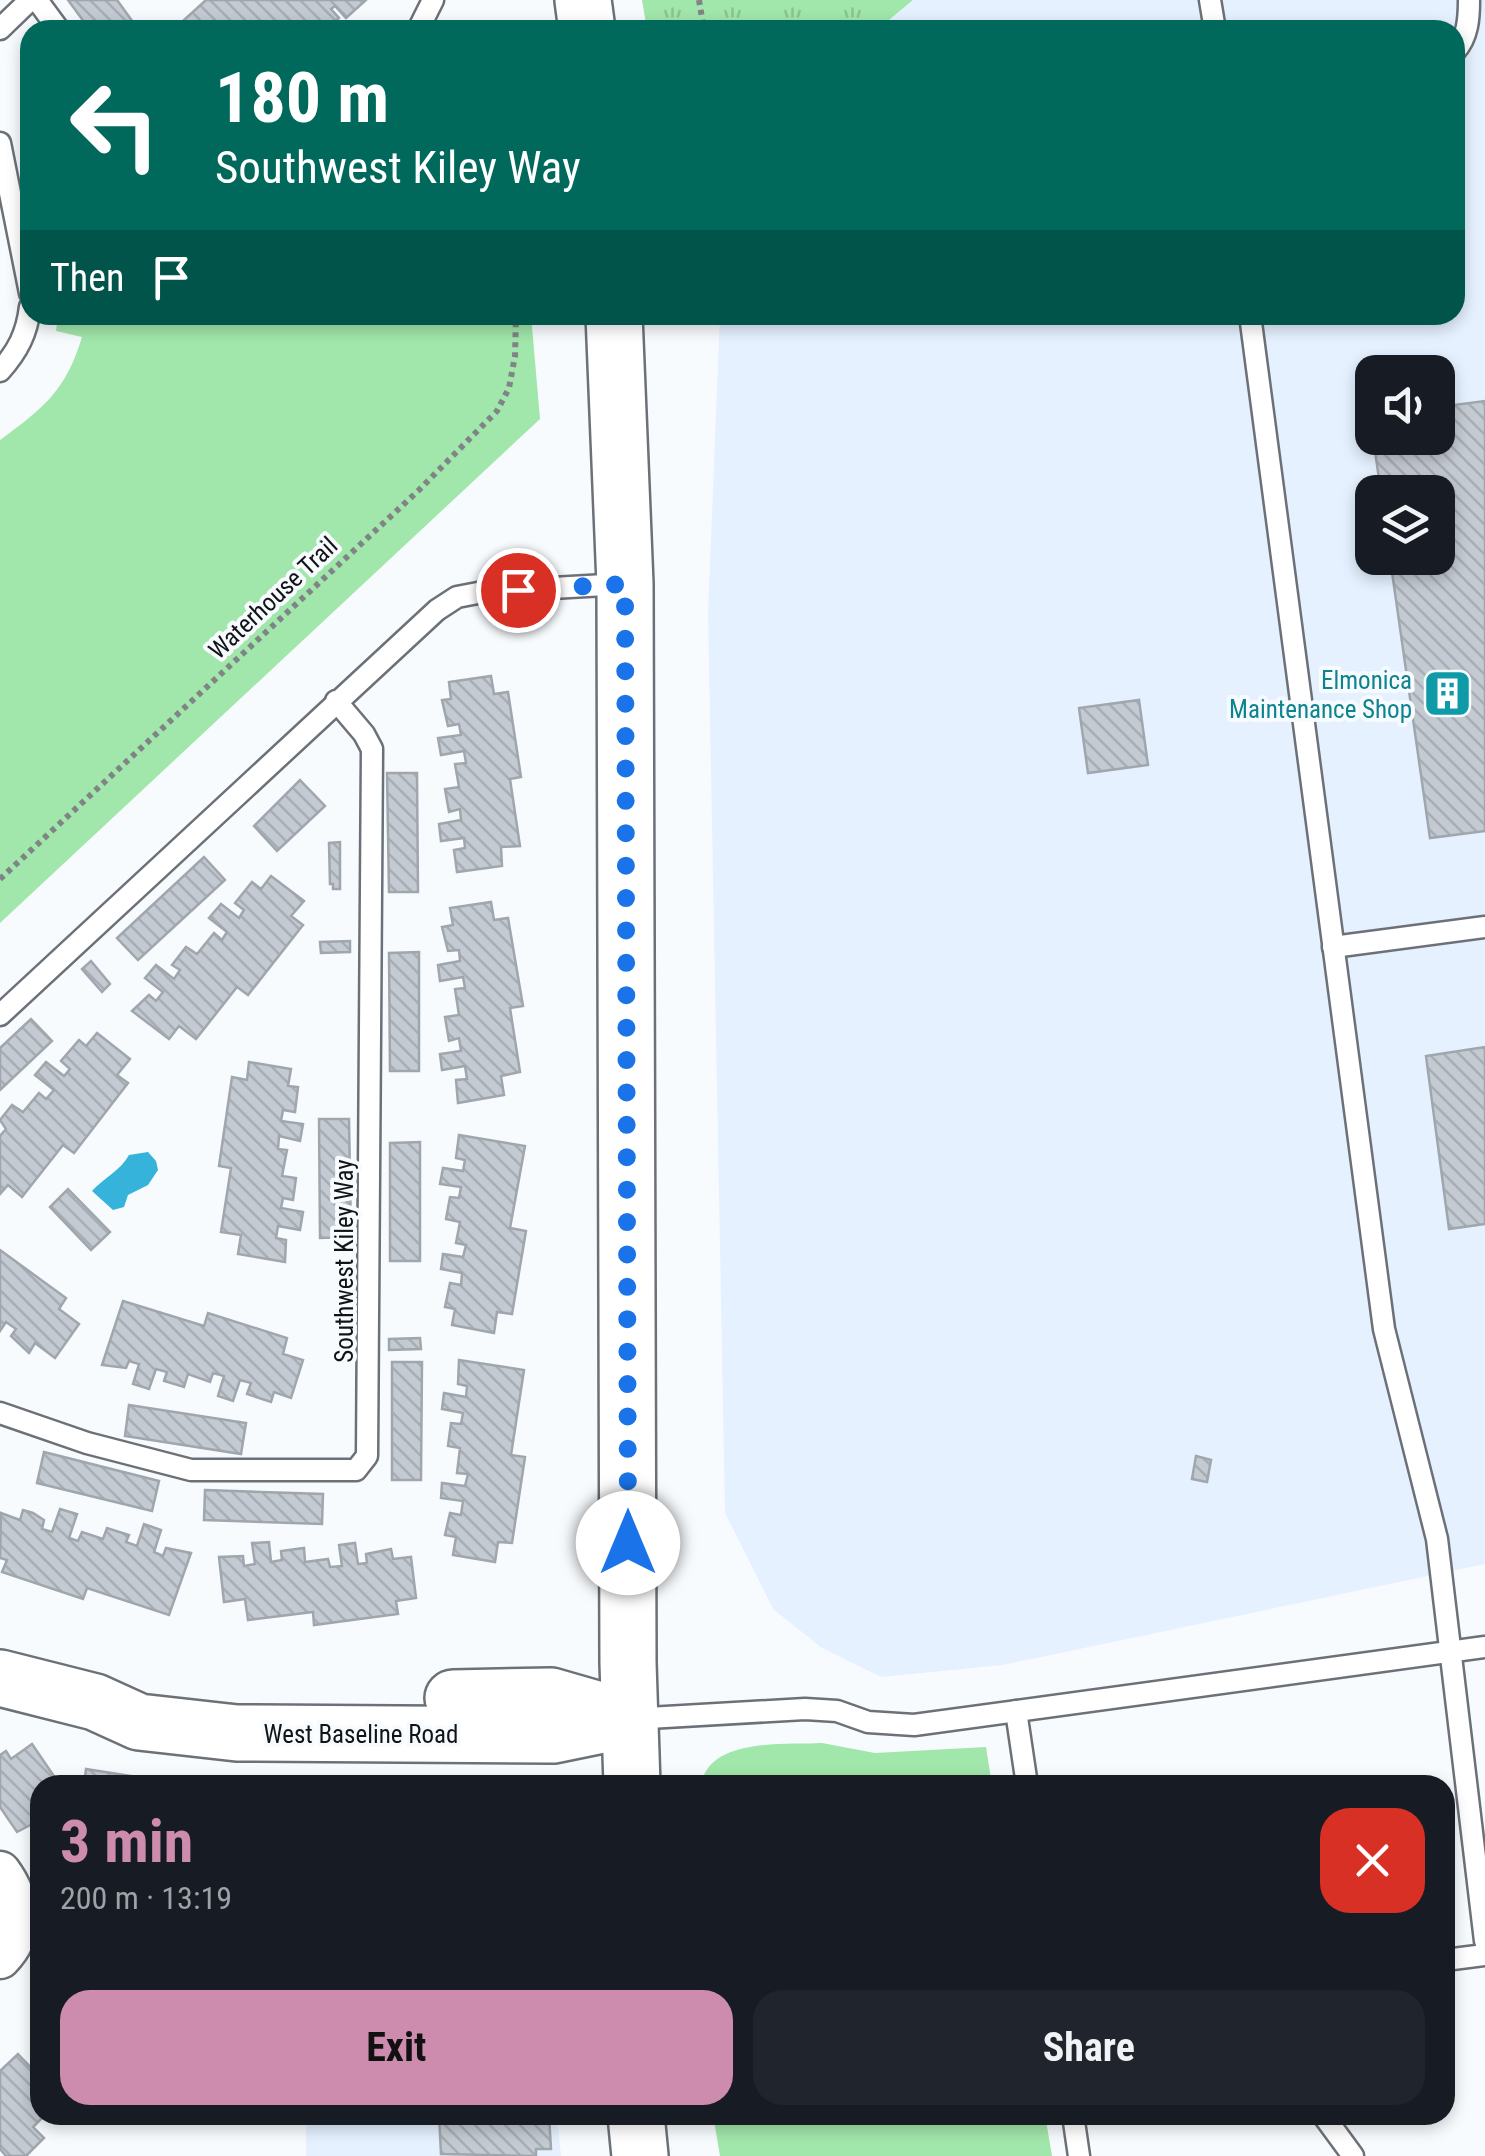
<!DOCTYPE html>
<html lang="en">
<head>
<meta charset="utf-8">
<style>
	body { margin:0; font-family:"Roboto Condensed",sans-serif; background:#20242c; color:#f1f3f6; height:100vh; display:flex; flex-direction:column; font-size:38px; white-space:nowrap }
	* { box-sizing:border-box; margin:0 }
	p { font-size:32px; color:#9ea1a6 }
	.icon { flex:none; width:55px; height:55px; fill:none; stroke:currentColor; stroke-width:2; stroke-linecap:round; stroke-linejoin:round }
	.map { position:relative; flex:1; overflow:hidden }
	.drawer { position:absolute; left:30px; top:1775px; width:1425px; height:350px; display:flex; flex-direction:column; background:#171b24; border-radius:30px; box-shadow:0 5px 15px #0003 }
	.drawer>* { flex:none }
	.guide { position:absolute; left:20px; top:20px; width:1445px; height:305px; border-radius:30px; box-shadow:0 5px 15px #0003; background:#00695c; color:#fff; overflow:hidden }
	.buttons { position:absolute; left:1355px; top:355px; display:grid; gap:20px }
	.buttons a { display:grid; place-items:center; width:100px; height:100px; border-radius:20px; background:#171b24; box-shadow:0 5px 15px #0003; font-size:50px }
	.pin { position:absolute; display:grid; place-items:center; width:85px; height:85px; color:#fff; margin:-42px; border:5px solid #fff; border-radius:50%; box-shadow:0 2px 10px #0007 }
	.me { position:absolute; width:110px; margin:-55px; rotate:0deg; stroke-linejoin:round; filter:drop-shadow(0 0 8px #0008) }
	.turn { display:flex; align-items:center; gap:35px; height:210px; padding:0 30px; font-size:45px }
	.turn .icon { width:130px; height:130px; stroke-width:2.5 }
	.turn b { display:block; font-size:70px; line-height:85px }
	.then { display:flex; align-items:center; height:95px; padding:0 30px; background:#0003; gap:20px; font-size:38px }
	.round { display:grid; place-items:center; flex:none; width:105px; height:105px; border-radius:30px; background:#20242c }
	.headline { display:flex; align-items:center; justify-content:space-between; height:170px; padding:0 30px }
	h1 { font-size:60px; font-weight:700; line-height:75px; color:#cd8cad }
	.button { display:flex; gap:20px; margin-top:auto; padding:20px 30px }
	.button a { flex:1; height:115px; border-radius:30px; background:#cd8cad; color:#111; font-size:40px; font-weight:700; line-height:115px; text-align:center }
	.button a+a { background:#20242c; color:#f1f3f6 }
	.map>svg:first-child { display:block }
</style>
</head>
<body>
<div class="map">
<svg width="1485" height="2156" viewBox="0 0 1485 2156">
	<defs>
		<pattern id="park-tufts" width="24" height="20" patternUnits="userSpaceOnUse" patternTransform="scale(2.5)"><rect width="24" height="20" fill="#a1e6aa"/><path d="M3 7l-1-3M5 7V3M7 7l1-3M15 17l-1-3M17 17v-4M19 17l1-3" fill="none" stroke="#8ac492"/></pattern>
		<pattern id="building-back-hatch" width="6" height="6" patternUnits="userSpaceOnUse" patternTransform="scale(2.5)"><rect width="6" height="6" fill="#c4cad2"/><path d="M-1 5l2 2M0 0l6 6M5-1l2 2" fill="none" stroke="#a7adb4"/></pattern>
	</defs>
	<rect width="100%" height="100%" fill="#f8fbfe"/>
	<g fill="#e5f1ff" fill-rule="evenodd">
		<path d="M913,0H1485V1564L1003,1665L881,1677L822,1648L773,1609L725,1513L708,612L720,315H1455V30H877ZM1372,372H1438V438H1372ZM1372,492H1438V558H1372Z"/>
		<path d="M306,2115H557L561,2156H306Z"/>
	</g>
	<g fill="#a1e6aa">
		<path d="M58,315H531L540,419L0,923V440C44,408 66,390 82,337L56,331Z"/>
		<path d="M822,1743L875,1753L986,1747L992,1785H701C709,1737 786,1745 822,1743Z"/>
		<path d="M713,2115H1045L1052,2156H720Z"/>
	</g>
	<path fill="url(#park-tufts)" d="M642,0H913L877,30H647Z"/>
	<path fill="#35b3db" d="M148,1152L156,1161L158,1170L148,1185L128,1195L124,1207L113,1210L92,1191C104,1178 121,1170 129,1155Z"/>
	<g fill="url(#building-back-hatch)" stroke="#a0a6ad" stroke-width="2.5">
		<path d="M68,0H117L138,29L90,30Z"/>
		<path d="M206,0H366L346,18L335,6L331,9L339,18L326,30H188L191,27L184,20Z"/>
		<path d="M1485,401V831L1430,838L1390,558H1438V492H1381L1373,438H1438V407Z"/>
		<path d="M491,676L494,694L508,692L521,777L510,779L520,846L501,847L502,866L457,872L454,850L465,848L464,838L441,841L439,824L461,820L460,809L449,812L445,789L459,787L455,764L466,763L464,751L441,755L438,738L461,735L459,724L448,726L442,700L451,699L449,682Z"/>
		<path d="M1139,700L1148,765L1088,773L1079,708Z"/>
		<path d="M387,773H417L418,892H389Z"/>
		<path d="M300,780L325,806L277,851L254,826Z"/>
		<path d="M340,842V889H333V884H330L329,843Z"/>
		<path d="M204,857L225,880L138,960L117,938Z"/>
		<path d="M271,876L304,901L291,916L303,925L248,995L237,987L196,1039L179,1026L169,1039L132,1011L149,995L156,1001L163,992L145,978L156,965L174,979L180,970L172,965L186,947L197,954L214,933L222,940L227,932L209,918L221,904L239,918L244,910L235,903L252,882L261,889Z"/>
		<path d="M491,902L494,920L508,918L523,1006L510,1008L520,1072L501,1076L504,1095L458,1103L456,1080L467,1079L465,1066L442,1070L440,1054L461,1051L459,1038L449,1041L445,1017L459,1015L455,989L465,988L463,977L440,981L438,965L460,961L459,950L448,951L442,927L453,925L450,908Z"/>
		<path d="M350,941V952L321,953L320,942Z"/>
		<path d="M419,952V1071H390L389,953Z"/>
		<path d="M91,961L110,984L102,992L82,969Z"/>
		<path d="M31,1019L52,1041L0,1090V1048Z"/>
		<path d="M97,1033L130,1059L117,1075L128,1083L74,1153L63,1145L22,1197L8,1185L0,1194V1136L6,1129L0,1120L12,1105L23,1112L39,1093L46,1099L54,1090L35,1075L46,1062L64,1076L70,1069L61,1061L79,1040L86,1046Z"/>
		<path d="M1485,1047V1224L1449,1229L1426,1056Z"/>
		<path d="M249,1062L291,1069L288,1086L298,1087L295,1112L283,1110L281,1121L303,1124L300,1141L279,1136L278,1149L287,1150L282,1176L296,1178L293,1200L283,1198L281,1208L303,1212L300,1230L278,1226L276,1238L286,1240L285,1262L238,1254L241,1235L221,1232L231,1168L219,1166L232,1077L247,1080Z"/>
		<path d="M319,1119H349L351,1237L320,1238Z"/>
		<path d="M459,1135L525,1146L510,1228L526,1231L512,1314L497,1312L494,1333L452,1325L455,1309L445,1307L450,1283L461,1285L462,1273L441,1269L443,1254L463,1257L466,1245L456,1243L460,1222L446,1219L450,1197L459,1198L461,1187L440,1184L443,1168L463,1171L465,1160L456,1158Z"/>
		<path d="M420,1142V1261H390V1143Z"/>
		<path d="M68,1189L110,1232L91,1250L50,1207Z"/>
		<path d="M0,1250L66,1298L59,1309L79,1324L55,1358L35,1343L29,1353L11,1336L16,1329L6,1322L0,1331Z"/>
		<path d="M123,1301L204,1326L208,1313L287,1338L283,1354L303,1360L291,1398L274,1392L271,1402L247,1394L251,1383L240,1380L233,1401L218,1396L224,1376L213,1373L210,1382L188,1374L184,1387L164,1381L167,1372L156,1369L149,1389L133,1384L139,1364L129,1361L126,1368L102,1365Z"/>
		<path d="M420,1338L421,1349L389,1350V1339Z"/>
		<path d="M459,1360L524,1370L511,1455L525,1457L512,1543L498,1542L495,1562L453,1555L456,1537L445,1535L450,1513L461,1515L463,1501L441,1498L442,1483L465,1486L468,1474L457,1473L460,1448L448,1446L451,1423L461,1424L463,1413L442,1409L444,1393L466,1397L467,1386L458,1384Z"/>
		<path d="M392,1362H422L421,1480H392Z"/>
		<path d="M129,1405L246,1423L241,1454L125,1436Z"/>
		<path d="M44,1452L159,1481L152,1511L37,1483Z"/>
		<path d="M1196,1456L1211,1460L1207,1482L1192,1479Z"/>
		<path d="M205,1490L323,1494L322,1524L204,1520Z"/>
		<path d="M60,1509L77,1514L69,1538L78,1541L82,1532L103,1539L107,1528L129,1535L126,1542L137,1546L144,1524L161,1530L154,1552L163,1556L166,1548L191,1553L169,1615L87,1588L83,1599L2,1572L7,1560L0,1558L1,1513L20,1520L23,1510L33,1513L44,1520L42,1529L52,1532Z"/>
		<path d="M269,1542L271,1562L282,1560L281,1551L304,1548L305,1562L328,1559L330,1567L342,1566L339,1545L355,1543L358,1564L367,1563L366,1554L391,1549L393,1559L411,1557L416,1598L396,1601L398,1614L314,1625L313,1612L248,1620L245,1599L224,1602L219,1557L243,1556L244,1566L255,1564L252,1543Z"/>
		<path d="M32,1744L60,1785H40V1820L17,1832L0,1807V1755L6,1751L11,1759Z"/>
		<path d="M86,1769L188,1785H84Z"/>
		<path d="M18,2054L40,2077V2115H45L33,2127L44,2138L26,2156H6L0,2149V2071Z"/>
		<path d="M439,2115H549L551,2149H536V2156L441,2154Z"/>
	</g>
	<g fill="none" stroke-linecap="round" stroke-linejoin="round">
		<defs>
			<g id="lane">
				<path d="M37,0L59,30"/>
				<path d="M1210,0L1215,30"/>
				<path d="M0,29L30,0"/>
				<path d="M418,30L433,0"/>
				<path d="M1455,51C1468,37 1469,18 1469,0"/>
				<path d="M0,143L30,293"/>
				<path d="M1250,315L1384,1329L1437,1539L1485,1941"/>
				<path d="M0,371C18,351 27,333 30,307"/>
				<path d="M1333,947L1485,927"/>
				<path d="M0,1015L437,610L457,597L483,592L623,584"/>
				<path d="M0,1413L87,1443L191,1470H356L367,1456L372,749L364,734L336,701"/>
				<path d="M1016,1711L1027,1785"/>
				<path d="M631,1719L805,1709L837,1711L868,1722L914,1725L1485,1647"/>
				<path d="M1445,1960L1485,1955"/>
				<path d="M1073,2115L1079,2156"/>
				<path d="M1323,2115L1353,2156"/>
			</g>
			<path id="street" d="M0,1872C20,1899 26,1932 0,1958"/>
			<g id="secondary">
				<path d="M583,0L587,30"/>
				<path d="M614,315L625,584L628,1663L632,1785"/>
				<path d="M0,1678L95,1702L139,1722L237,1733L553,1735L631,1719"/>
				<path d="M453,1698L551,1696L624,1717"/>
				<path d="M636,2115L640,2156"/>
			</g>
		</defs>
		<use href="#lane" stroke="#6c7178" stroke-width="25"/>
		<use href="#street" stroke="#6c7178" stroke-width="45"/>
		<use href="#secondary" stroke="#6c7178" stroke-width="60"/>
		<g stroke="#818487" stroke-width="6" stroke-dasharray="5 5" stroke-linecap="butt">
			<path d="M699,0L704,30"/>
			<path d="M0,879L418,491L497,411L509,388L515,356L516,315"/>
		</g>
		<use href="#lane" stroke="#fff" stroke-width="20"/>
		<use href="#street" stroke="#fff" stroke-width="40"/>
		<use href="#secondary" stroke="#fff" stroke-width="55"/>
	</g>
	<g fill="none" stroke-linecap="round" stroke-linejoin="round">
		<path stroke="#1a73e8" stroke-width="18" stroke-dasharray="0 32.4" d="M518,590L625,584L628,1543"/>
	</g>
	<defs>
		<symbol id="building-square" viewBox="-11 -11 22 22"><rect x="-9" y="-9" width="18" height="18" rx="4" fill="#0f9aa8" stroke="#f8fbfe"/><path d="M-4-6H4V6H1V3H-1V6H-4ZM-2.5-4.3h1.7v1.8h-1.7ZM.8-4.3h1.7v1.8H.8ZM-2.5-1h1.7V.8h-1.7ZM.8-1h1.7V.8H.8Z" fill="#fff"/></symbol>
	</defs>
	<g fill-rule="evenodd">
		<use href="#building-square" x="1420" y="666" width="55" height="55"/>
	</g>
	<g text-anchor="middle" dominant-baseline="central" stroke-width="8" stroke-linejoin="round" paint-order="stroke">
		<g font-size="25" fill="#111316" stroke="#f8fbfe">
			<text transform="translate(273 598) rotate(-43)">Waterhouse Trail</text>
			<text transform="translate(344 1261) rotate(-90)">Southwest Kiley Way</text>
			<text x="361" y="1734">West Baseline Road</text>
		</g>
		<g font-size="25" fill="#0d838f" stroke="#f8fbfe" text-anchor="end">
			<text x="1412" y="680">Elmonica<tspan x="1412" dy="29">Maintenance Shop</tspan></text>
		</g>
	</g>
</svg>
<div class="buttons">
<a><svg class="icon" aria-label="sound" viewBox="0 0 24 24"><path d="M4 9h4l5-4v14l-5-4H4zM17 9q2 3 0 6"/></svg></a>
<a><svg class="icon" aria-label="layers" viewBox="0 0 24 24"><path d="M12 4l9 5-9 5-9-5zM3 14l9 5 9-5"/></svg></a>
</div>
<div class="pin" style="left:518px;top:590px;background:#d93025"><svg class="icon" aria-label="arrive" viewBox="0 0 24 24"><path d="M6 21V4h12l-3 4 3 4H6"/></svg></div>
<svg class="me" style="left:628px;top:1543px" viewBox="-20 -20 40 40"><circle r="19" fill="#fff"/><path d="M0-13L10 11 0 6-10 11z" fill="#1a73e8"/></svg>
<div class="guide">
<div class="turn"><svg class="icon" aria-label="left" viewBox="0 0 24 24"><path d="M17 20v-9H6M10 6l-5 5 5 5"/></svg><div><b>180 m</b>Southwest Kiley Way</div></div>
<div class="then">Then<svg class="icon" aria-label="arrive" viewBox="0 0 24 24"><path d="M6 21V4h12l-3 4 3 4H6"/></svg></div>
</div>
<section class="drawer">
<div class="headline"><div><h1>3 min</h1><p>200 m · 13:19</p></div><a class="round" style="background:#d93025;color:#fff"><svg class="icon" aria-label="close" viewBox="0 0 24 24"><path d="M6 6l12 12M18 6L6 18"/></svg></a></div>
<div class="button"><a>Exit</a><a>Share</a></div>
</section>
</div>
</body>
</html>
